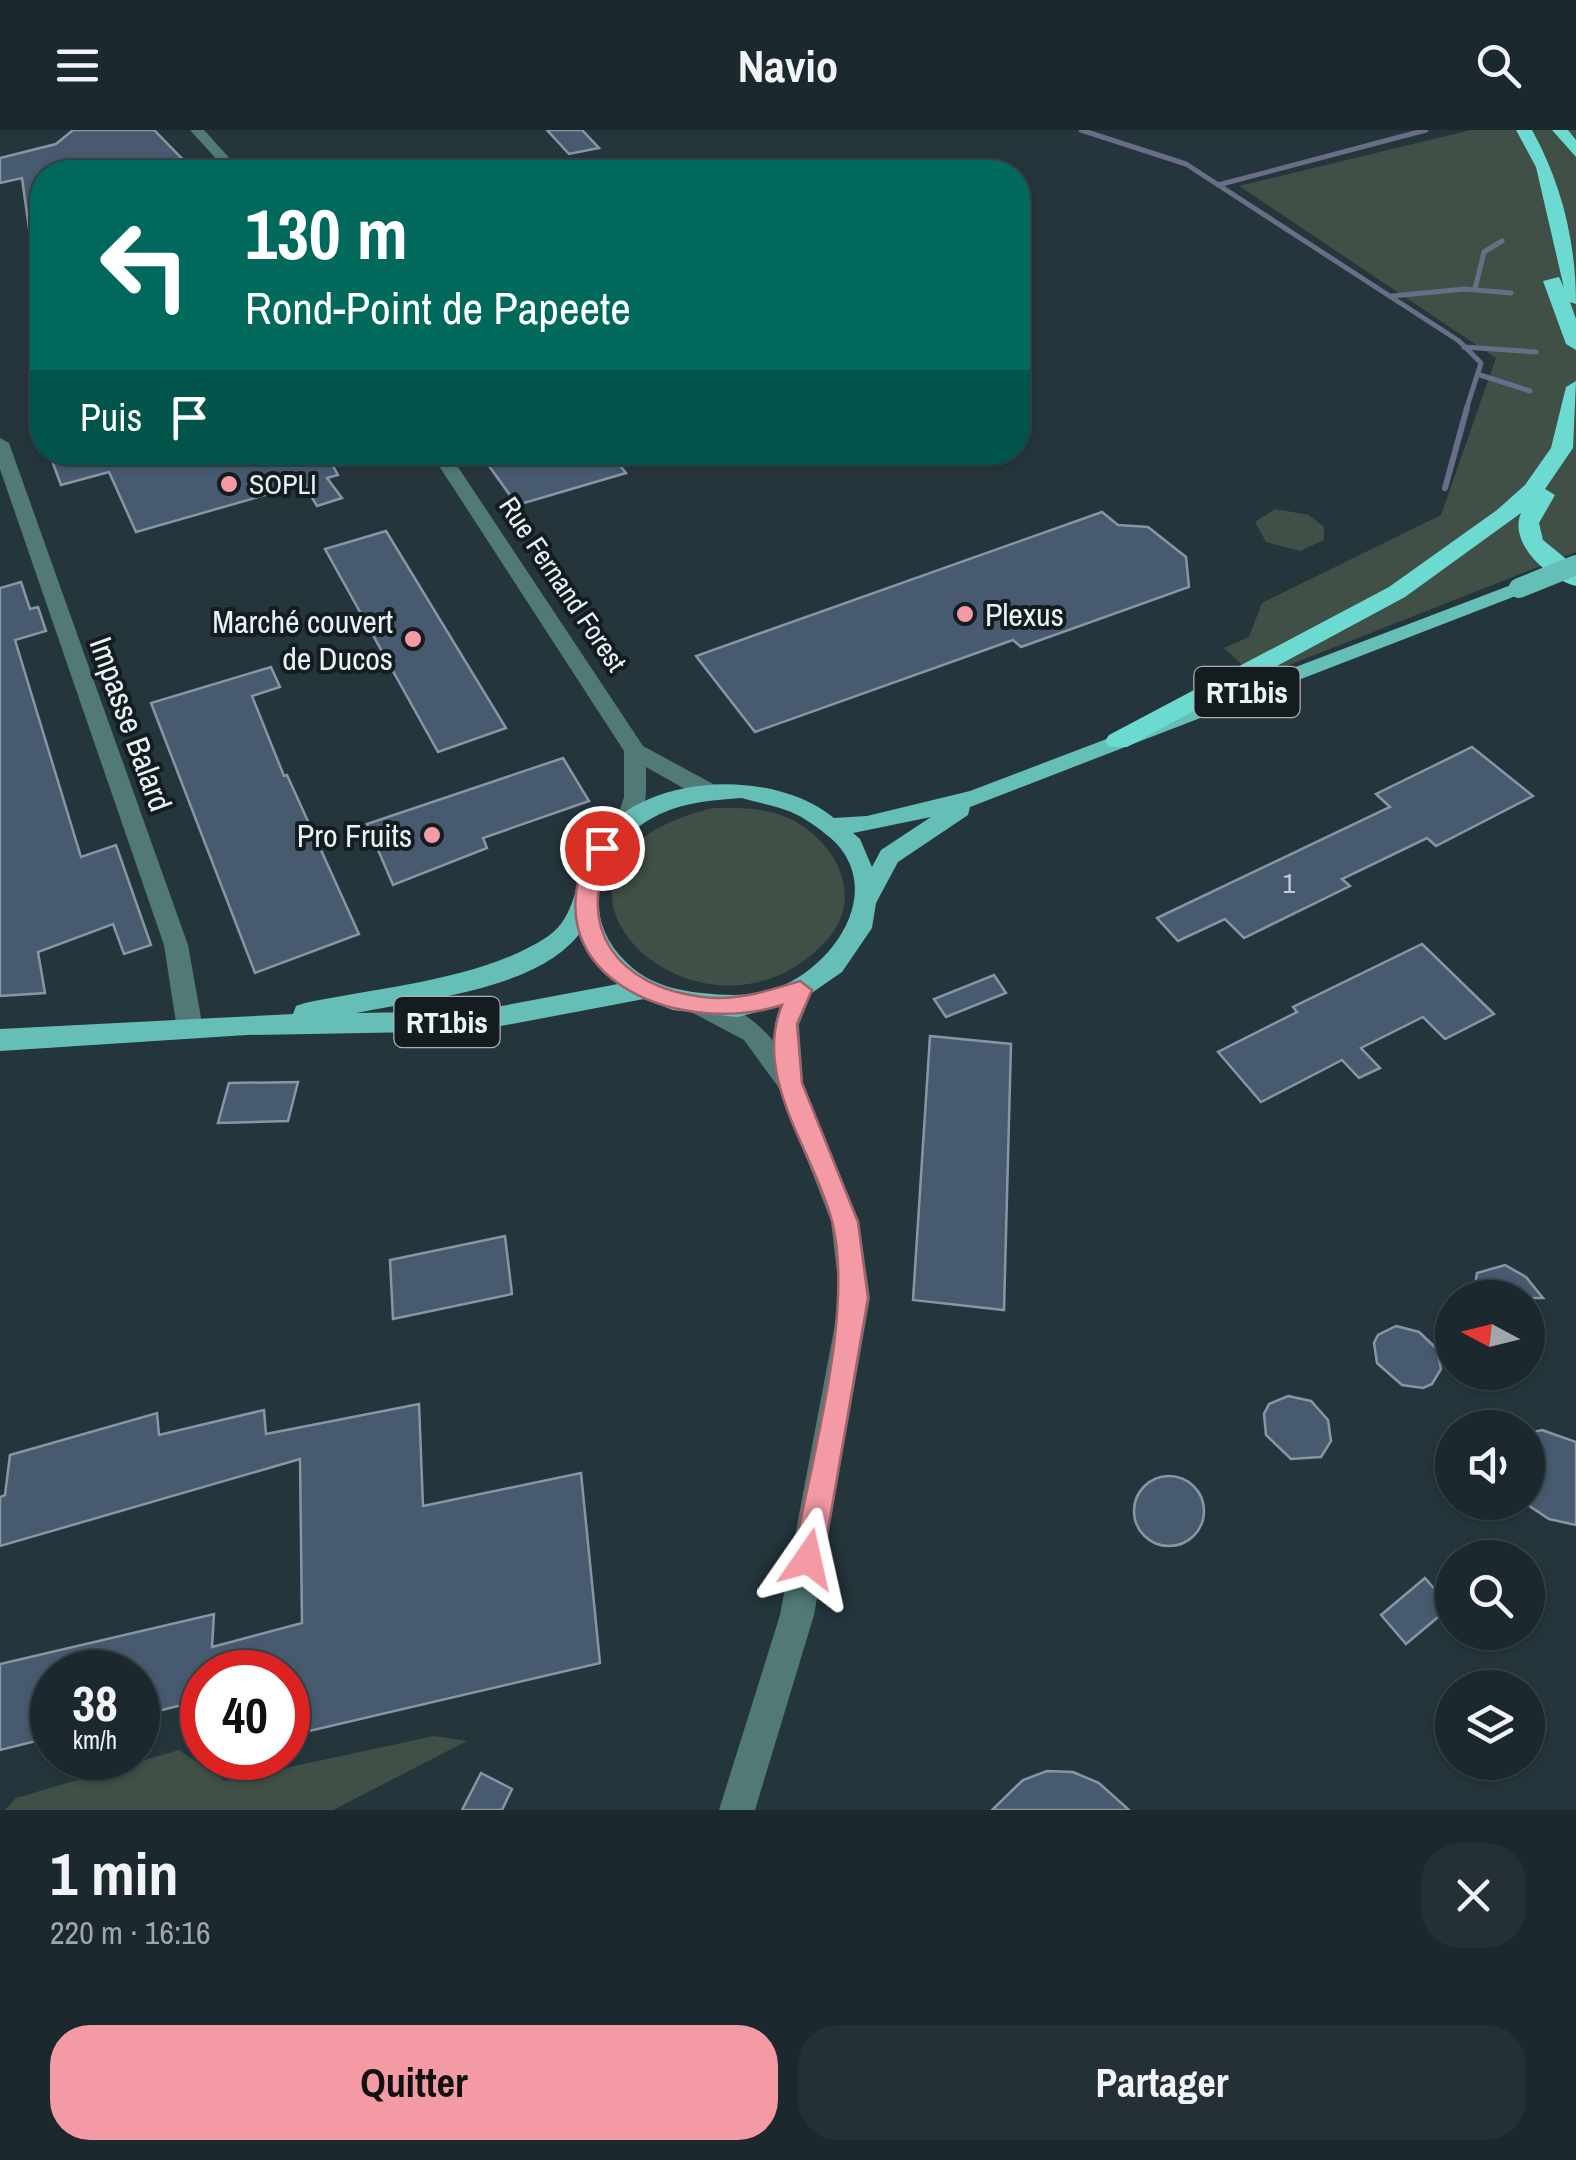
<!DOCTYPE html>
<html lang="fr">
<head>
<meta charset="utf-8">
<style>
	body { margin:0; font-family:"Archivo Narrow",sans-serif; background:#243035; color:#f1f3f6; height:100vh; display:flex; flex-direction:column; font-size:38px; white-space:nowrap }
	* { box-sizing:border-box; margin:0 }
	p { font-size:32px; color:#a0a6aa }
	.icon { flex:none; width:55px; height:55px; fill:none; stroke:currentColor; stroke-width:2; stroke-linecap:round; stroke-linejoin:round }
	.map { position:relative; height:1680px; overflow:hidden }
	.panel { display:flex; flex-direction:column; background:#1b282d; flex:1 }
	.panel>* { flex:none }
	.hud { position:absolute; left:30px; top:30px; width:1000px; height:305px; border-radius:40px; box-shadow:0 2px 8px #0004,0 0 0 2px #394449; background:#00695c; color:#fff; overflow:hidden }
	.needle { width:65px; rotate:277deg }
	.controls { position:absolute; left:1435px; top:1150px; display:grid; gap:20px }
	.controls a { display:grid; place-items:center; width:110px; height:110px; border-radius:50%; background:#1b282d; box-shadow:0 2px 8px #0004,0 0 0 2px #394449; font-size:50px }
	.speed { position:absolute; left:30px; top:1520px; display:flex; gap:20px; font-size:50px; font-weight:700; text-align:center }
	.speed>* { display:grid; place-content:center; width:130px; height:130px; border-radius:50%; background:#1b282d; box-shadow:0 2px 8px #0004,0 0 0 2px #394449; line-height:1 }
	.speed small { font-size:25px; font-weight:400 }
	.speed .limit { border:15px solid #d22; background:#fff; color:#111 }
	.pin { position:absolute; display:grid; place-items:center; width:85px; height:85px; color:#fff; margin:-42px; border:5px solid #fff; border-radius:50%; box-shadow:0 2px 10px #0007 }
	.me { position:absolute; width:110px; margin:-55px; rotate:11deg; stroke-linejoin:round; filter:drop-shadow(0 0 8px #0008) }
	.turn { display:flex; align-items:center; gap:35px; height:210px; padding:0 50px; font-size:45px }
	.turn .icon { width:130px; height:130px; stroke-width:2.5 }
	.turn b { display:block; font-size:70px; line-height:85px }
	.then { display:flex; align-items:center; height:95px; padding:0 50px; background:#0003; gap:20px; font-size:38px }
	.round { display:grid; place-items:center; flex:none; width:105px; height:105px; border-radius:40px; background:#243035 }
	.head { display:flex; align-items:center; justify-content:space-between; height:170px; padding:0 50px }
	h1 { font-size:60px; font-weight:800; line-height:75px }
	.button { display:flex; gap:20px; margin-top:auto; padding:20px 50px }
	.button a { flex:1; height:115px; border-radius:40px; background:#f49aa4; color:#111; font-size:40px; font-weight:800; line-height:115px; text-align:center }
	.button a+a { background:#243035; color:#f1f3f6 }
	header { display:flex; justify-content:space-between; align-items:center; height:130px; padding:0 50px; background:#1b282d; font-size:45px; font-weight:800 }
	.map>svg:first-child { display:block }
</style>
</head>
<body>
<header><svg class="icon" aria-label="menu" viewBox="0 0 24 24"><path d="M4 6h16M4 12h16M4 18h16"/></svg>Navio<svg class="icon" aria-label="search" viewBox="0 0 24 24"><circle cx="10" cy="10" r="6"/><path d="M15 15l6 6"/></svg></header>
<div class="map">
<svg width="1576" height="1680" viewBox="0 0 1576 1680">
	<rect width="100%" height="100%" fill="#24363c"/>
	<g fill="#405046">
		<path d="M1471,0H1576V422L1256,548L1224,518L1249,507L1262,473L1441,385L1496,228L1239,56Z"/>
		<path d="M1275,379L1309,385L1324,397V410L1300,421L1266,412L1255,392Z"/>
		<path d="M713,678C736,678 759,677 781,685C832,704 868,764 827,810C701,948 482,734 713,678Z"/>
		<path d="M434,1606L467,1611L333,1680H5L16,1668L179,1620L225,1651Z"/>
	</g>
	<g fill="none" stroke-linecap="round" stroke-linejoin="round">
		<g stroke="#6a6d87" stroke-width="5">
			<path d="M1081,0L1186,34L1459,211L1481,233L1466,280"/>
			<path d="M1218,55L1426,0"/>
			<path d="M1475,159L1484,122L1502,111"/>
			<path d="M1392,166L1465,159L1511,163"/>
			<path d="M1464,217L1536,222"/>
			<path d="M1480,245L1530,261"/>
		</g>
		<path stroke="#6a6d87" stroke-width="6" d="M1445,358L1467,278"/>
	</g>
	<g fill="#475a6f" stroke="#8896a4" stroke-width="2.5">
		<path d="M73,0H154L195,42H42V98L29,99L22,48L0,53V28L56,14Z"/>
		<path d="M547,0H582L599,18L569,24Z"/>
		<path d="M72,322H296L299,326L325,322L338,345L327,348L342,368L317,376L304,354L136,402L109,342L61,355L51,328Z"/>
		<path d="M479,322H609L626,343L517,375Z"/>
		<path d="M1102,382L1118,395L1148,397L1186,427L1189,457L1021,517L1013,510L755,602L696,526Z"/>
		<path d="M386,401L506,598L438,622L325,419Z"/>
		<path d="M21,452L30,479L38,477L46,501L15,510L81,727L116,715L151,815L124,824L113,794L38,822L45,863L0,866V458Z"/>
		<path d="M271,537L280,557L252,566L284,646L287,645L359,804L255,843L151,573Z"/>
		<path d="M1472,617L1533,666L1436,716L1427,708L1342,749L1350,756L1244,808L1225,789L1178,811L1157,788L1390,677L1376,664Z"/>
		<path d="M563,628L589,671L483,708L487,718L393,755L367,694Z"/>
		<path d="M1422,814L1494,884L1445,909L1423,887L1361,918L1380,938L1359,948L1342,930L1261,972L1218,922L1297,882L1293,877Z"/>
		<path d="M994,845L1006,863L946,887L934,869Z"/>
		<path d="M930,906L1011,914L1004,1180L913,1170Z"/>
		<path d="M298,952L288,991L218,993L229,953Z"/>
		<path d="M505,1106L512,1164L393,1189L390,1130Z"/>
		<path d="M1505,1135L1526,1147L1543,1168H1473L1477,1143Z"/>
		<path d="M1396,1196L1419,1202L1437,1219L1441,1239L1432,1254L1423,1258L1402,1255L1377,1233L1374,1213L1378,1205Z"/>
		<path d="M1288,1266L1311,1271L1328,1290L1331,1311L1321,1327L1291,1329L1266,1305L1264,1284L1269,1274Z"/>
		<path d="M419,1274L423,1376L581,1343L600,1533L288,1606V1542H202V1570L138,1586V1542H52V1607L0,1620V1534L214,1484L212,1517L302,1493L300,1329L0,1416V1367L5,1365L10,1325L157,1283L159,1305L264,1280L266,1304Z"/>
		<path d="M1542,1300L1576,1312V1395L1549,1389L1528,1375V1303Z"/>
		<circle cx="1169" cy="1381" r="35"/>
		<path d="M1425,1448L1450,1477L1406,1514L1381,1485Z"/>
		<path d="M1047,1641L1073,1642L1099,1653L1129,1680H992L1023,1650Z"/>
		<path d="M481,1643L512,1659L502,1680H462Z"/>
	</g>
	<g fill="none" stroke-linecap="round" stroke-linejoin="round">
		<g fill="#517975" fill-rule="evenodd">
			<path d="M190,0H204L242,42H228Z"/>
			<path d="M0,308L9,313L188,815L203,899L199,906H181L177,899L164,815L0,339Z"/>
			<path d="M430,322H448L643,616L715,655L718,661L715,667H699L646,637C646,657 649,693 627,700L619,698L616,692L624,667V621Z"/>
			<path d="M800,850L809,853L813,860L799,895L803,953L859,1091L870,1168L814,1485L755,1680H719L780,1485L840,1168L831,1091L779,958L744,910L693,883L689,876L693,869C718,861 760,893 774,912C773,890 781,872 791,853Z"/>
		</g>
		<path fill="#66bfb7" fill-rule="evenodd" d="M1519,452L1526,454V462L970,677L968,685L898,732L876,773L872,798L842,842L800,871L737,887L673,880L644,869L475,901L247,905L0,921V899L293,884L296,876L305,873C381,857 481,850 547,807C579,786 574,745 593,714C639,642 772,637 834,688L867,686L970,661ZM742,668C762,674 789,678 806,690C817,697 834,709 841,719C879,769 832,834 784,855C758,867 730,866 702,863C673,860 647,853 626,832C575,783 600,712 660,684C685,672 714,670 742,668ZM931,687L881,720L872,737L860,709L853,703ZM580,803L592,827L618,854L475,881L356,883C423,869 537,860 580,803Z"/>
		<g fill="#6ddad1" fill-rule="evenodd">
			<path d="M1516,0H1532C1562,54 1576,113 1576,174L1570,172L1576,189V220L1566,214L1543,151L1559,147L1564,158L1536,37Z"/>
			<path d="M1552,0H1568L1576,10V27Z"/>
			<path d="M1576,251L1573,318L1545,359L1555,365L1539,393L1543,410L1576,437V456C1548,449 1508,413 1521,383L1405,467L1127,617H1109L1105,611L1109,605L1389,457L1497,380L1525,355L1551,318L1566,257Z"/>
		</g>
		<path stroke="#66bfb7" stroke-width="20" d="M1519,458L1576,435"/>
	</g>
	<path fill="#f49aa4" stroke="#9f646b" stroke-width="2.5" d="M602,710L612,718C573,797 617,857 703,867C737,871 768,861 800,851L812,860L797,894L802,953L858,1092L868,1168L823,1429L818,1440L808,1444L797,1440L793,1429C810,1334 855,1182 832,1091C814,1022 752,948 782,875C674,909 522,842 594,712Z"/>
	<g fill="#f49aa4" stroke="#141c1f" stroke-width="4">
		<circle cx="229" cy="354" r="10"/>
		<circle cx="965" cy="484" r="10"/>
		<circle cx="413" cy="509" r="10"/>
		<circle cx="432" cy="705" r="10"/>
	</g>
	<g text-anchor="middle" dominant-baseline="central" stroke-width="8" stroke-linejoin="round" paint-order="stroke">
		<g font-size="28" fill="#e8f3f7" stroke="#141c1f" text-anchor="start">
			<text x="249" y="354">SOPLI</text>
		</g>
		<g font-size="28" fill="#e8f3f7" stroke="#141c1f">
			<text transform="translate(563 454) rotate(56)">Rue Fernand Forest</text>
		</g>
		<g font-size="28" fill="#c0cdd5">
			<text x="1289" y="753">1</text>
		</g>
		<g fill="#141c1f" stroke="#a8b2b6" stroke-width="2.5">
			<rect x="1194.5" y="537" width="105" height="50" rx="8"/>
			<rect x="394.5" y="867" width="105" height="50" rx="8"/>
		</g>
		<g font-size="30" font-weight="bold" fill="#e8f3f7">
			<text x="1247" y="562">RT1bis</text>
			<text x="447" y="892">RT1bis</text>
		</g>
		<g font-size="32" fill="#e8f3f7" stroke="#141c1f" text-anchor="end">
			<text x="985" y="484" text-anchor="start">Plexus</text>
			<text x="393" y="491">Marché couvert<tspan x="393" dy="37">de Ducos</tspan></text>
			<text x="412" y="705">Pro Fruits</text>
		</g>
		<g font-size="32" fill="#e8f3f7" stroke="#141c1f">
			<text transform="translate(131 594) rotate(70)">Impasse Balard</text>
		</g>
	</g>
</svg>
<div class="controls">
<a><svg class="needle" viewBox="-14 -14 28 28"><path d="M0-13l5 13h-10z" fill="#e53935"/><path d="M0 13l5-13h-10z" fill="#a0a6aa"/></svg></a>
<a><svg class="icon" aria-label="sound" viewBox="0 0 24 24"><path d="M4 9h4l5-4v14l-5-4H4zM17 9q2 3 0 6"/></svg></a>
<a><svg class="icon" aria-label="search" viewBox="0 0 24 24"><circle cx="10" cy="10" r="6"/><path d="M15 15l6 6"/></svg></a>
<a><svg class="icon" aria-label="layers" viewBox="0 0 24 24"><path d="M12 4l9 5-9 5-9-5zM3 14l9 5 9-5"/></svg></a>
</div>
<div class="speed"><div>38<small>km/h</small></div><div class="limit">40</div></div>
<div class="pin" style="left:602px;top:718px;background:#d93025"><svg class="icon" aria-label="arrive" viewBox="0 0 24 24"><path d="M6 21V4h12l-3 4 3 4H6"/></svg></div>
<svg class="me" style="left:808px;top:1429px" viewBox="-20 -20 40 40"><path d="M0-17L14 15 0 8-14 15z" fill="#f49aa4" stroke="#fff" stroke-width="4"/></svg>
<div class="hud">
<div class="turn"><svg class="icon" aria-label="left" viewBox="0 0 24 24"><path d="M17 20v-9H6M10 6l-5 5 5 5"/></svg><div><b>130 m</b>Rond-Point de Papeete</div></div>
<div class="then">Puis<svg class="icon" aria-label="arrive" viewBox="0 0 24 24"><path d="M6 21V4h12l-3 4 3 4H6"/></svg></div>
</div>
</div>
<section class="panel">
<div class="head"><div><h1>1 min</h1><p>220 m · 16:16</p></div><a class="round"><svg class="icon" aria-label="close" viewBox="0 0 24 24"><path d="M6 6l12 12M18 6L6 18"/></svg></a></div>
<div class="button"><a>Quitter</a><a>Partager</a></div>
</section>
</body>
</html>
